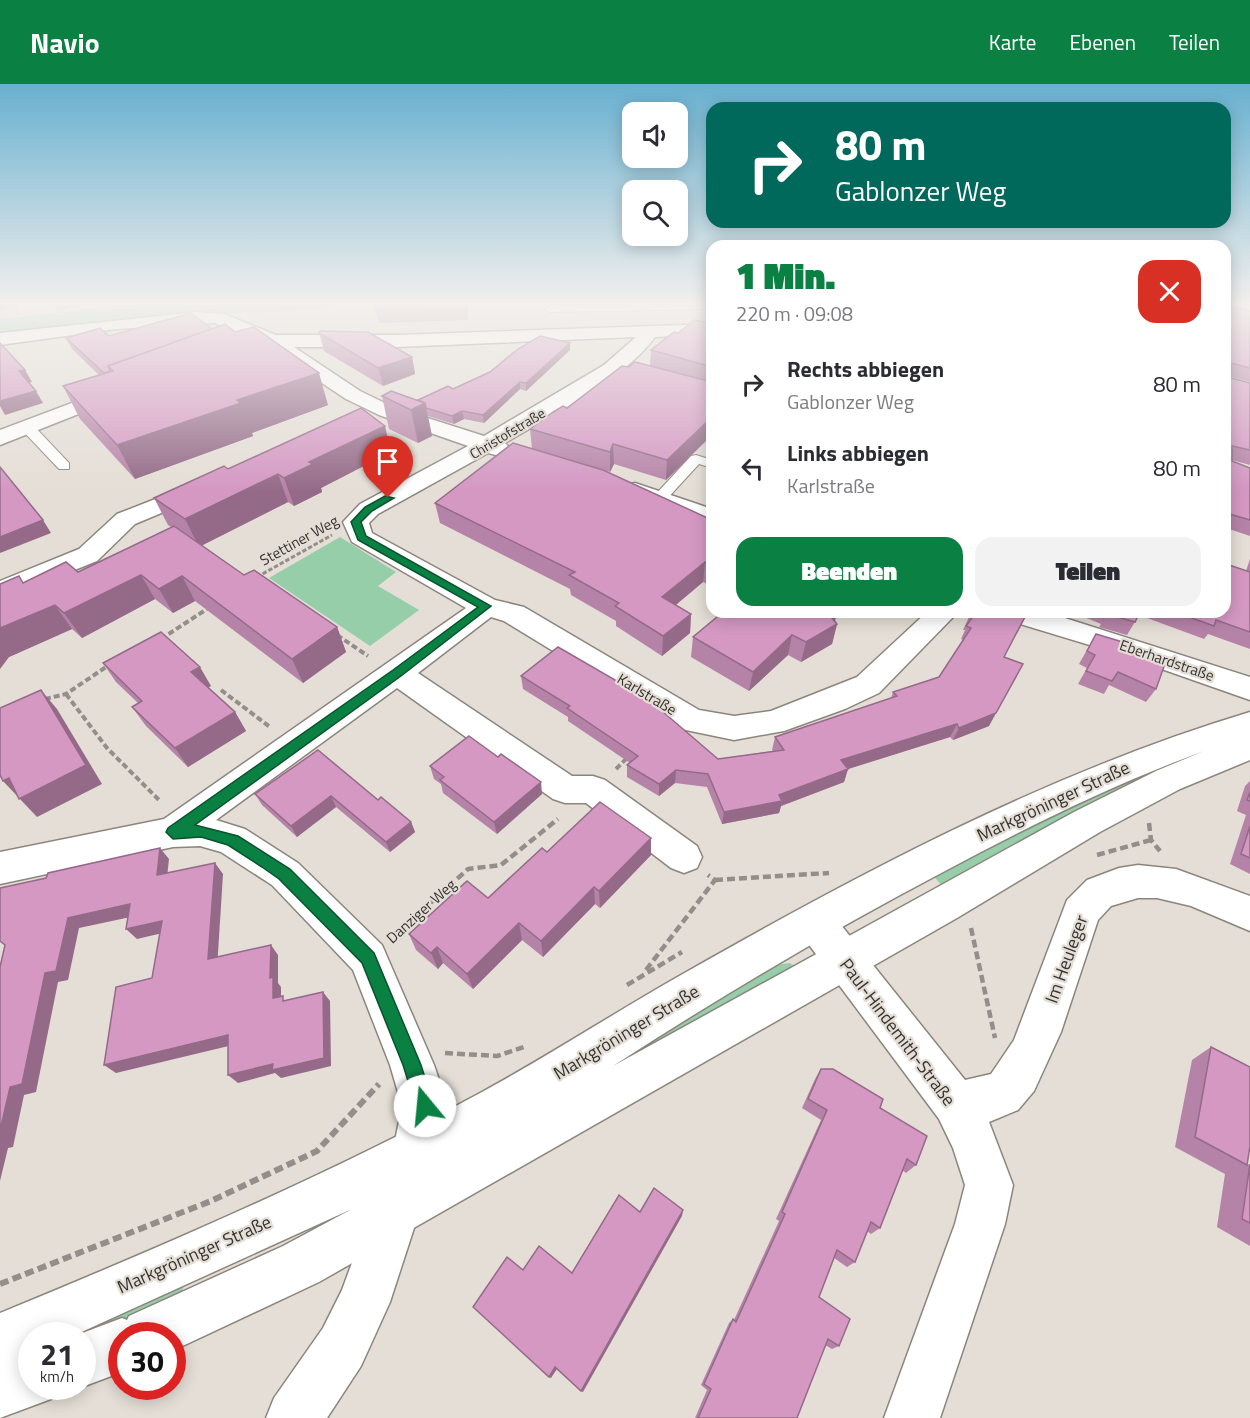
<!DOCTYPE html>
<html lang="de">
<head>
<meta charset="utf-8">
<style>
	body { margin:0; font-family:"Titillium Web",sans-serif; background:#f2f2f3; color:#2b2b33; height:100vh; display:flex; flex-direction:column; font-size:22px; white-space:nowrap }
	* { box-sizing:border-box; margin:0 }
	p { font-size:20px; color:#7c7c81 }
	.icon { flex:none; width:33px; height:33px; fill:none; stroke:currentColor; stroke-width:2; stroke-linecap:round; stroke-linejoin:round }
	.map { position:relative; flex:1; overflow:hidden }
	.side { position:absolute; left:706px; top:156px; width:525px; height:378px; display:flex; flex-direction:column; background:#fff; border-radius:18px; box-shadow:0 3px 15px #0003 }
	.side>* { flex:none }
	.guide { position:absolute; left:706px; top:18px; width:525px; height:126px; border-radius:18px; box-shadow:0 3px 15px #0003; background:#00695c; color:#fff; overflow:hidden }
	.controls { position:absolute; left:622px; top:18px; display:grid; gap:12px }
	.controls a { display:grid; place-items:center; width:66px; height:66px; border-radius:12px; background:#fff; box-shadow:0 3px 15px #0003; font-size:30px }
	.speed { position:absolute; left:18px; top:1238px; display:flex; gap:12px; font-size:30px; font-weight:700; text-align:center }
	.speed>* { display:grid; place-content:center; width:78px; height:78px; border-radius:50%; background:#fff; box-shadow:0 3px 15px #0003; line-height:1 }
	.speed small { font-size:15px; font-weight:400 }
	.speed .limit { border:9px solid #d22; background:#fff; color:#111 }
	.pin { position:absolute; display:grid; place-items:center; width:51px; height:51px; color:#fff; margin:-62px -26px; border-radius:50% 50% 50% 0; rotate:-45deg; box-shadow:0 0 6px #0007 }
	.pin .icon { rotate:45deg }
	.me { position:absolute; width:66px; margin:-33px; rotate:343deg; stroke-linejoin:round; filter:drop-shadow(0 0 4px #0008) }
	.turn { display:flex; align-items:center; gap:21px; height:126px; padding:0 30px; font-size:27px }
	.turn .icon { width:78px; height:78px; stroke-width:2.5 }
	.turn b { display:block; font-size:42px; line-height:51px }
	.round { display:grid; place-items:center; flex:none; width:63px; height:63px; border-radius:18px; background:#f2f2f3 }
	.headline { display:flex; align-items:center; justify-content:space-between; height:102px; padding:0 30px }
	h1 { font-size:36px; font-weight:800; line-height:45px; color:#0b8043 }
	.button { display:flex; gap:12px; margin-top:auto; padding:12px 30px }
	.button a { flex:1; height:69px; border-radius:18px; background:#0b8043; color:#fff; font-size:24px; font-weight:800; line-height:69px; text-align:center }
	.button a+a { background:#f2f2f3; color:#2b2b33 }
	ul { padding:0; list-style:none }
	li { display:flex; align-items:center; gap:18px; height:84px; padding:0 30px }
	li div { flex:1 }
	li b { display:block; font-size:22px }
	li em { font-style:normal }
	header { display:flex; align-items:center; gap:36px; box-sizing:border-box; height:84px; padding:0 30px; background:#0b8043; color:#fff }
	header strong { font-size:28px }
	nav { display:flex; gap:33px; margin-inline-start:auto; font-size:21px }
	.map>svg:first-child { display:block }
</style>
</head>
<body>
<header>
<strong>Navio</strong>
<nav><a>Karte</a><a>Ebenen</a><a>Teilen</a></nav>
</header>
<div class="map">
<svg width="1250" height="1334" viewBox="0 0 1250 1334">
	<rect width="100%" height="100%" fill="#e4ded6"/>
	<g fill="#95cea9">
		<path d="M143,220H339L331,221L325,225C216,230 108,235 0,251V235Z"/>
		<path d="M340,453L396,488L378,502L419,526L370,562L269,494Z"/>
		<path d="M1172,678L1175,681L943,803L930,788L1010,748Z"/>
		<path d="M790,879L797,884L568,1013L556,1006L776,881Z"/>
		<path d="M179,1199L183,1204L179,1214L166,1224L82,1251H51Z"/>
	</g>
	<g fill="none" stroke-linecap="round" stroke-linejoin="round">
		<defs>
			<g id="lane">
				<path d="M646,220H712V225L550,228L545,225L550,222Z"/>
				<path d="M27,339L32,340L69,379V385H59L22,346V340Z"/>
				<path d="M696,371L712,376V384L699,380L665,417H655V411L691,372Z"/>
			</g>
			<g id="street">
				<path d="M197,228L224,230L276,251H397L712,240V250L655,253C625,295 550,332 505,359L511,365L508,370L500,372L488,369L378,430L369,439L372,449L495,516L524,523L699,626L734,632L771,627L857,593L927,528H958L879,609L845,625L784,647L734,656L681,645L504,537L491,533L418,589L572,692H593L605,696L697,762L702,773L697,784L684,789L671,784L586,719H565L553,715L397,604L216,736L245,745L298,779L382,861L434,981L448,1022L439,1067L390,1218L361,1282L327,1334H266L274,1314L323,1244L342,1206L393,1067L402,1022L390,981L353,886L272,801L221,768L200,762L173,763L0,800V768L164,735L466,524L352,458L343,438L360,420L468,362L379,331L346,315L268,263L215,239L116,245L0,261V249ZM636,253L604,281L484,352L393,323L360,307L294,263H397Z"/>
				<path d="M117,302L124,304L127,308L124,312L0,361V346Z"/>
				<path d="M199,398L207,400L211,405L207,410L135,440L97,477L0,516V497L79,465L117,430Z"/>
				<path d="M635,399L712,425V440L627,411L623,406L627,401Z"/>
				<path d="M1000,528H1046L1250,593V616L1116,569L1004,535Z"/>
				<path d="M1138,781L1176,785L1250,812V847L1191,822L1157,814H1138L1111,822L1098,836L1061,948L1034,1007L1018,1026L989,1038L1013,1101L1005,1140L940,1334H884L955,1140L965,1101L953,1064L939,1035L801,850L796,838L801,826L815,820L829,826L965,996L991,990L1014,956L1067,816L1087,796L1119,784Z"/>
			</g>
			<path id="secondary" d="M1250,628V676L1180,705L1100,748L957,834L319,1198L172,1267V1251H122V1288L82,1303L79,1302H82V1251H77L122,1234L127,1236L129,1232L283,1162L352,1125L75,1251H32V1302H57L51,1315L0,1334V1229C163,1162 326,1092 482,1008C550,971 614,929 681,891C862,788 1050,688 1250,628ZM1204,667L1156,687L1074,728L613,982C721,912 831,847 945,787C1029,742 1114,700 1204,667Z"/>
		</defs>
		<use href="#lane" stroke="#8b857d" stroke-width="2"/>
		<use href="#street" stroke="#8b857d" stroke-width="3"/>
		<use href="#secondary" stroke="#8b857d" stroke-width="3"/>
		<path stroke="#938e89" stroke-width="2" stroke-dasharray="4 1.5" stroke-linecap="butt" d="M12,220L19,231"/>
		<path stroke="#938e89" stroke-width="3" stroke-dasharray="4.5 2" stroke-linecap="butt" d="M257,493L332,451"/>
		<g stroke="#938e89" stroke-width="4" stroke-dasharray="6 3" stroke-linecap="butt">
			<path d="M337,551L368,572"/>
			<path d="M161,555L210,523"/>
			<path d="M221,606L270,643"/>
			<path d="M66,610L107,664L160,717"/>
			<path d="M45,615L66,610L109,581"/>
			<path d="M616,685L628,673"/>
		</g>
		<g stroke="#938e89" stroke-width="4.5" stroke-dasharray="8 4" stroke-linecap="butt">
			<path d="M1149,739L1151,756L1160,767"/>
			<path d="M1097,771L1151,756"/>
			<path d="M715,796L829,789"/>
			<path d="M971,844L995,954"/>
			<path d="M395,851L468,785L501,781L558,735"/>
			<path d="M646,886L715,796L708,791"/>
			<path d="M627,901L682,868"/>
			<path d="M445,969L497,972L524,963"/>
		</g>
		<path stroke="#938e89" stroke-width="6" stroke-dasharray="9 4.5" stroke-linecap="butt" d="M0,1200L211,1117L317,1067L379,1000"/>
		<use href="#lane" fill="#fff" fill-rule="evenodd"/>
		<use href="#street" fill="#fff" fill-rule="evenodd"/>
		<use href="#secondary" fill="#fff" fill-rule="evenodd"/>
	</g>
	<g fill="#b683a8">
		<path d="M373,220H468L467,236L379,239Z"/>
		<path d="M1226,221L1250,227V298L1231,293V294L1250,299V381L1232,376V377L1250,384V452L1226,444Z"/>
		<path d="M712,240V351L666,396L614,380L610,388L532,365L530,345L567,324L629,283L650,282L651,266L678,249Z"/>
		<path d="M212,245L328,321L252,349L253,352L135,395L80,335L63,302L99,291L72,265L66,254L109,252Z"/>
		<path d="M319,249L412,273L415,290L383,302L324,267Z"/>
		<path d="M570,259V266L526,307L520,305L484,339L464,335L454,340L428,332L432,352L418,359L389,345L382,312L418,316L453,305Z"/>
		<path d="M391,368L321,404L322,408L294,422L288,418L202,461L244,491L337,543L346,568L303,599L195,517L173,529L155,515L82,554L72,545L9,573L23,499L78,488L171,443L168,441L154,414L228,385Z"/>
		<path d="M435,419L712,436V502L703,498L676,521L691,530L690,549L662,572L616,542V537L571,511L570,505L440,439Z"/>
		<path d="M1250,475V565L1208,550L1204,555L1139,531L1127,551L1099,543L1101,540L1082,532L1083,530L1077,528H1226L1246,487Z"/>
		<path d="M972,528L1004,573L989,642L953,656L950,653L848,685L844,698L781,722L779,729L722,740L707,703L675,699L659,712L627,693V681L630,679L568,637V633L523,605L521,592L718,675L773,667L772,666L775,653L891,614L893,608L939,593L963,556L961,555L965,546H963L969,533Z"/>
		<path d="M837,529L835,537L837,540L832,560L801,578L788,571L749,607L691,573L693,553Z"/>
		<path d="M1096,550L1124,562L1156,605L1146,618L1109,601L1104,610L1078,600L1087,584L1079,580Z"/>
		<path d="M103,579L211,602L208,603L235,628L246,647L188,683L146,642L132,623L138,619L116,598Z"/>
		<path d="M318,666L378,716L411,738L415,748L390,768L336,723L297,753L262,721L255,710Z"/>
		<path d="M430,682L542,710L497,750L443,709L441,700L434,695Z"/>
		<path d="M1250,697V790L1230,780L1246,731L1237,727L1245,702Z"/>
		<path d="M651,754V771L600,824L595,820L543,873L522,856L473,905L443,879L438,885L416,866L409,850L488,814L547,768Z"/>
		<path d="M1211,963L1247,1081L1250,1080V1162L1217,1143L1225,1090L1175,1063L1192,976Z"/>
		<path d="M821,985L880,1024L916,1081L906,1089L902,1086L880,1144L871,1150L867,1147L855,1178L847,1183L834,1174L819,1213L839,1262L832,1265L825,1261L797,1334H695L707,1306L701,1301L729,1239L733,1235L734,1236L779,1137L776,1135L821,1036L802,1024L815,995Z"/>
	</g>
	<g fill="#946a88">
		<path d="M0,220H23L0,226Z"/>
		<path d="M53,220H86L57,227Z"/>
		<path d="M464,220H468L467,236Z"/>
		<path d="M570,259V266L526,307V299Z"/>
		<path d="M412,273L415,290L383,302L378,284Z"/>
		<path d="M25,286L32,298L26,299L19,287Z"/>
		<path d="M319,289L328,321L252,349L253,352L135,395L117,361L237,316Z"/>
		<path d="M520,298V305L484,339L483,331Z"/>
		<path d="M36,307L43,319L5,331L0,322V317Z"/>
		<path d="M425,319L432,352L418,359L411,326Z"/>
		<path d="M462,327L464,335L454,340L452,332Z"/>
		<path d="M712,333V351L666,396L667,376Z"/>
		<path d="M385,342L391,368L321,404L322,408L294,422L284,394L309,378Z"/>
		<path d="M613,360L614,380L610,388V368Z"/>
		<path d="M278,390L288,418L199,463L185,435Z"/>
		<path d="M43,436L51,449L0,469V453Z"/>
		<path d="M705,478L703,498L661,533L662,513Z"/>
		<path d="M141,491L155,515L82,554L64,529Z"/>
		<path d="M182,492L195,517L173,529L159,505Z"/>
		<path d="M55,521L72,545L9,573L0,585V544Z"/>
		<path d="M837,529L833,543L837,540L832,560L801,578L806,558Z"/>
		<path d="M691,530L690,549L662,572L663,552Z"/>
		<path d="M337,543L346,568L303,599L292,575Z"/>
		<path d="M792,551L788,571L749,607L753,588Z"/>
		<path d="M1023,580L989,642L953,656L959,644Z"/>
		<path d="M200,583L211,602L202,607L191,588Z"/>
		<path d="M41,606L57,625L102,700L37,733L3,697Z"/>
		<path d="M235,628L246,647L188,683L175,664Z"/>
		<path d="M957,640L950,653L848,685L844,698L781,722L779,729L722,740L724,728L779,711L841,676Z"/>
		<path d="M676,686L675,699L659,712V700Z"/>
		<path d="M541,698L542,710L497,750L494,738Z"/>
		<path d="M331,712L336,723L297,753L291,742Z"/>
		<path d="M411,738L415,748L390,768L386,758Z"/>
		<path d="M651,754V771L600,824L599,807Z"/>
		<path d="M160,764L169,775L166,802L157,791Z"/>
		<path d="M215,779L223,790L217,885L208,875Z"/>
		<path d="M594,803L595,820L543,873L541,857Z"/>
		<path d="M130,820L140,831L79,844L68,896L58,898L36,1008L24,1011L13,1063L8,1064L0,1097V1047L10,1003L45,889L68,834Z"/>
		<path d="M162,837L171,847L137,855L126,845Z"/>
		<path d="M519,839L522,856L473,905L467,890Z"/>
		<path d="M271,861L278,871V899L281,903V923L273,914L270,894Z"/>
		<path d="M437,863L443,879L438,885L431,869Z"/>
		<path d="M323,908L330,917L331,982L281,994L275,989L238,999L228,991Z"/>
		<path d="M228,951L237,960L116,989L104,981Z"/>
		<path d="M683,1126L682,1132L583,1308L581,1307Z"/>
		<path d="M555,1283L557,1285L551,1294L549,1293Z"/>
	</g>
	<g fill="#d498c3" stroke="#946a88" stroke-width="1.5">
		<path d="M374,220H464L375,224Z"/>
		<path d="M1226,221L1250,227V284L1231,279V294L1250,299V366L1232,362V377L1250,384V436L1226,429Z"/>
		<path d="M191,229L212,245L108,282L110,287L104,289L66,254L100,244L109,252Z"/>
		<path d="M695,236L712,240V283L651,266L674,248L678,249Z"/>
		<path d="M225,240L235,248L254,243L319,289L237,316L241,319L117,361L63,302L113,287L108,282Z"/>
		<path d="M320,247L368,248L412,273L378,284L319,249Z"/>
		<path d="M540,252L570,259L526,299L520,298L483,331L462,327L452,332L426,324L425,319L418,316L448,302L453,305L490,288L518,265Z"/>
		<path d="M0,259L25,286L19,287L36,307L0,317Z"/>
		<path d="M635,278L712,298V333L667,376L613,360L610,368L530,345L553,328L563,322L567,324L622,282L629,283Z"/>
		<path d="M391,307L425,319L411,326L382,312Z"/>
		<path d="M361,324L385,342L309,378L313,380L284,394L278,390L185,435L154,414L224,382L228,385Z"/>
		<path d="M513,359L603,386L712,436V481L705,478L662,513L691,530L663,552L615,522L619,519L569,491L575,488L435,419Z"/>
		<path d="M0,383L43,436L0,453Z"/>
		<path d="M174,442L244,491L254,486L337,543L292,575L182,492L159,505L141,491L64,529L55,521L0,544V500L19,492L23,499L66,478L78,488Z"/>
		<path d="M1226,480L1250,488V548L1216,536L1214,542L1175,528H1226Z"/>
		<path d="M723,528H835L837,529L832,534L837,540L806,558L792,551L753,588L693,553Z"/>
		<path d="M972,528H1022L1027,529L1004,573L1023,580L996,629L959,644L957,640L841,676L848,685L779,711L782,717L724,728L708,690L676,686L659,700L627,681L638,672L567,624L570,622L521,592L558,563L648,615L718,675L784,666L775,653L897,612L893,608L939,593L971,544L966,542L972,534L969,533Z"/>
		<path d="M1108,528H1140L1135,538L1107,530Z"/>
		<path d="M161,548L200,583L191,588L235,628L175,664L132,623L142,617L103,579Z"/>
		<path d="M1096,550L1126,559L1124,562L1166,577L1156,605L1118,588L1112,597L1086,587L1095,571L1087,567Z"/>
		<path d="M41,606L86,681L19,715L9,694L3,697L0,691V624Z"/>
		<path d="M469,652L498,673L501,670L541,698L494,738L440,696L444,693L430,682Z"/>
		<path d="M318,666L378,716L381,713L411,738L386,758L331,712L291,742L255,710Z"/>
		<path d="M1250,708V717L1247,716Z"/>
		<path d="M600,718L651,754L599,807L594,803L541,857L519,839L467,890L437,863L431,869L409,850L467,797L488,814L542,764L547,768Z"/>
		<path d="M1250,742V774L1241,770Z"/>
		<path d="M160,764L157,791L215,779L208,875L271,861L270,894L273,893V914L283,912V917L323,908L324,974L272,986L273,980L228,991V951L104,981L116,903L152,894L162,837L126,845L130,820L68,834L56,887L45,889L22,1000L10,1003L0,1047V883L5,861L0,857V804L46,794L48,789Z"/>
		<path d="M1211,963L1250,983V1062L1247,1081L1195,1053Z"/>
		<path d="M821,985H833L883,1015L880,1024L927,1052L916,1081L907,1075L880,1144L871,1138L855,1178L837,1166L819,1213L850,1235L839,1262L828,1255L797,1334H698L711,1305L704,1300L733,1235L736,1238L785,1130L782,1128L827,1026L808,1015Z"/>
		<path d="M1250,1080V1139L1242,1135Z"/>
		<path d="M654,1104L683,1126L581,1307L555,1283L549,1293L473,1223L507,1173L523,1186L539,1162L572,1189L619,1111L640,1128Z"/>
	</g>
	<linearGradient id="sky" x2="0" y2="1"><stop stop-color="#68b0d0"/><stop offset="0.54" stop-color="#f3f0ed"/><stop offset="1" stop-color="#f3f0ed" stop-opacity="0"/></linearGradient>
	<rect width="1250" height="407" fill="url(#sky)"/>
	<path fill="#0b8043" stroke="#07532c" stroke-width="1.5" d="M385,412L394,414L372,427L361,438L366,452L491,522L401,592L195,741L238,752L290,785L374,869L421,981L434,1022L431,1029L425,1031L418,1029L403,981L362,879L279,795L262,783L228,761L201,753L173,755L166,748L168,744L393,586L478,523L358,456L351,438L365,423Z"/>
	<g text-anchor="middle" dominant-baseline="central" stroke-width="4.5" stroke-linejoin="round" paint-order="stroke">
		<g font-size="14" fill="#353330" stroke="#e4ded6">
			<text transform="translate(507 349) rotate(-31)">Christofstraße</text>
		</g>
		<g font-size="15" fill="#353330" stroke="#e4ded6">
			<text transform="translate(299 456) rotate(-29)">Stettiner Weg</text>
			<text transform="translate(1167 576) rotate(19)">Eberhardstraße</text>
			<text transform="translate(647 610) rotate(31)">Karlstraße</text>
			<text transform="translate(421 827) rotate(-42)">Danziger Weg</text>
		</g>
		<g font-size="18" fill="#353330" stroke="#e4ded6">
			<text transform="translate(1053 717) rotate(-25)">Markgröninger Straße</text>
			<text transform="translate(1066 875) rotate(-70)">Im Heuleger</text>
			<text transform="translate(626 948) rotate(-31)">Markgröninger Straße</text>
			<text transform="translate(898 948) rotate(53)">Paul-Hindemith-Straße</text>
			<text transform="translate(194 1170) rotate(-24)">Markgröninger Straße</text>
		</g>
	</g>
</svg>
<div class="controls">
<a><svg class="icon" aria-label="sound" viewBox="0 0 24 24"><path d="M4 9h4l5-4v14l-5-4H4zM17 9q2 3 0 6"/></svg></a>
<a><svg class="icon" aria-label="search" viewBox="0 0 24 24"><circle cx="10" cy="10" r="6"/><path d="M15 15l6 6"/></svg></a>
</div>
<div class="speed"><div>21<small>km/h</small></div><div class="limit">30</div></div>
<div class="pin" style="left:388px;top:414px;background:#d93025"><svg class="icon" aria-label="arrive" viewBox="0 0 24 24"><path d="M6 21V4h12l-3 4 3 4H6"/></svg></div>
<svg class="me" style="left:425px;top:1022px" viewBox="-20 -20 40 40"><circle r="19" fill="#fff"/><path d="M0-13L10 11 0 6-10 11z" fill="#0b8043"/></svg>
<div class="guide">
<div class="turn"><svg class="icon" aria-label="right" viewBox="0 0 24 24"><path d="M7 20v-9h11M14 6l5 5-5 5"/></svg><div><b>80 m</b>Gablonzer Weg</div></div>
</div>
<section class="side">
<div class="headline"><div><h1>1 Min.</h1><p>220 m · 09:08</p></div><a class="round" style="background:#d93025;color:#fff"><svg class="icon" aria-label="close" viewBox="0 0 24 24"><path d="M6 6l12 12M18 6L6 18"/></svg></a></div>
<ul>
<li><svg class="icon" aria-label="right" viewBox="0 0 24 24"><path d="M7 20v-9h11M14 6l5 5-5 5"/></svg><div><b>Rechts abbiegen</b><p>Gablonzer Weg</p></div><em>80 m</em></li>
<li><svg class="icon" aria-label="left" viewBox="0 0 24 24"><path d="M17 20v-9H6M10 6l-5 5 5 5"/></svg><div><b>Links abbiegen</b><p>Karlstraße</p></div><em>80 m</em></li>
</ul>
<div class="button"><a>Beenden</a><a>Teilen</a></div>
</section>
</div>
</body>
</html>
